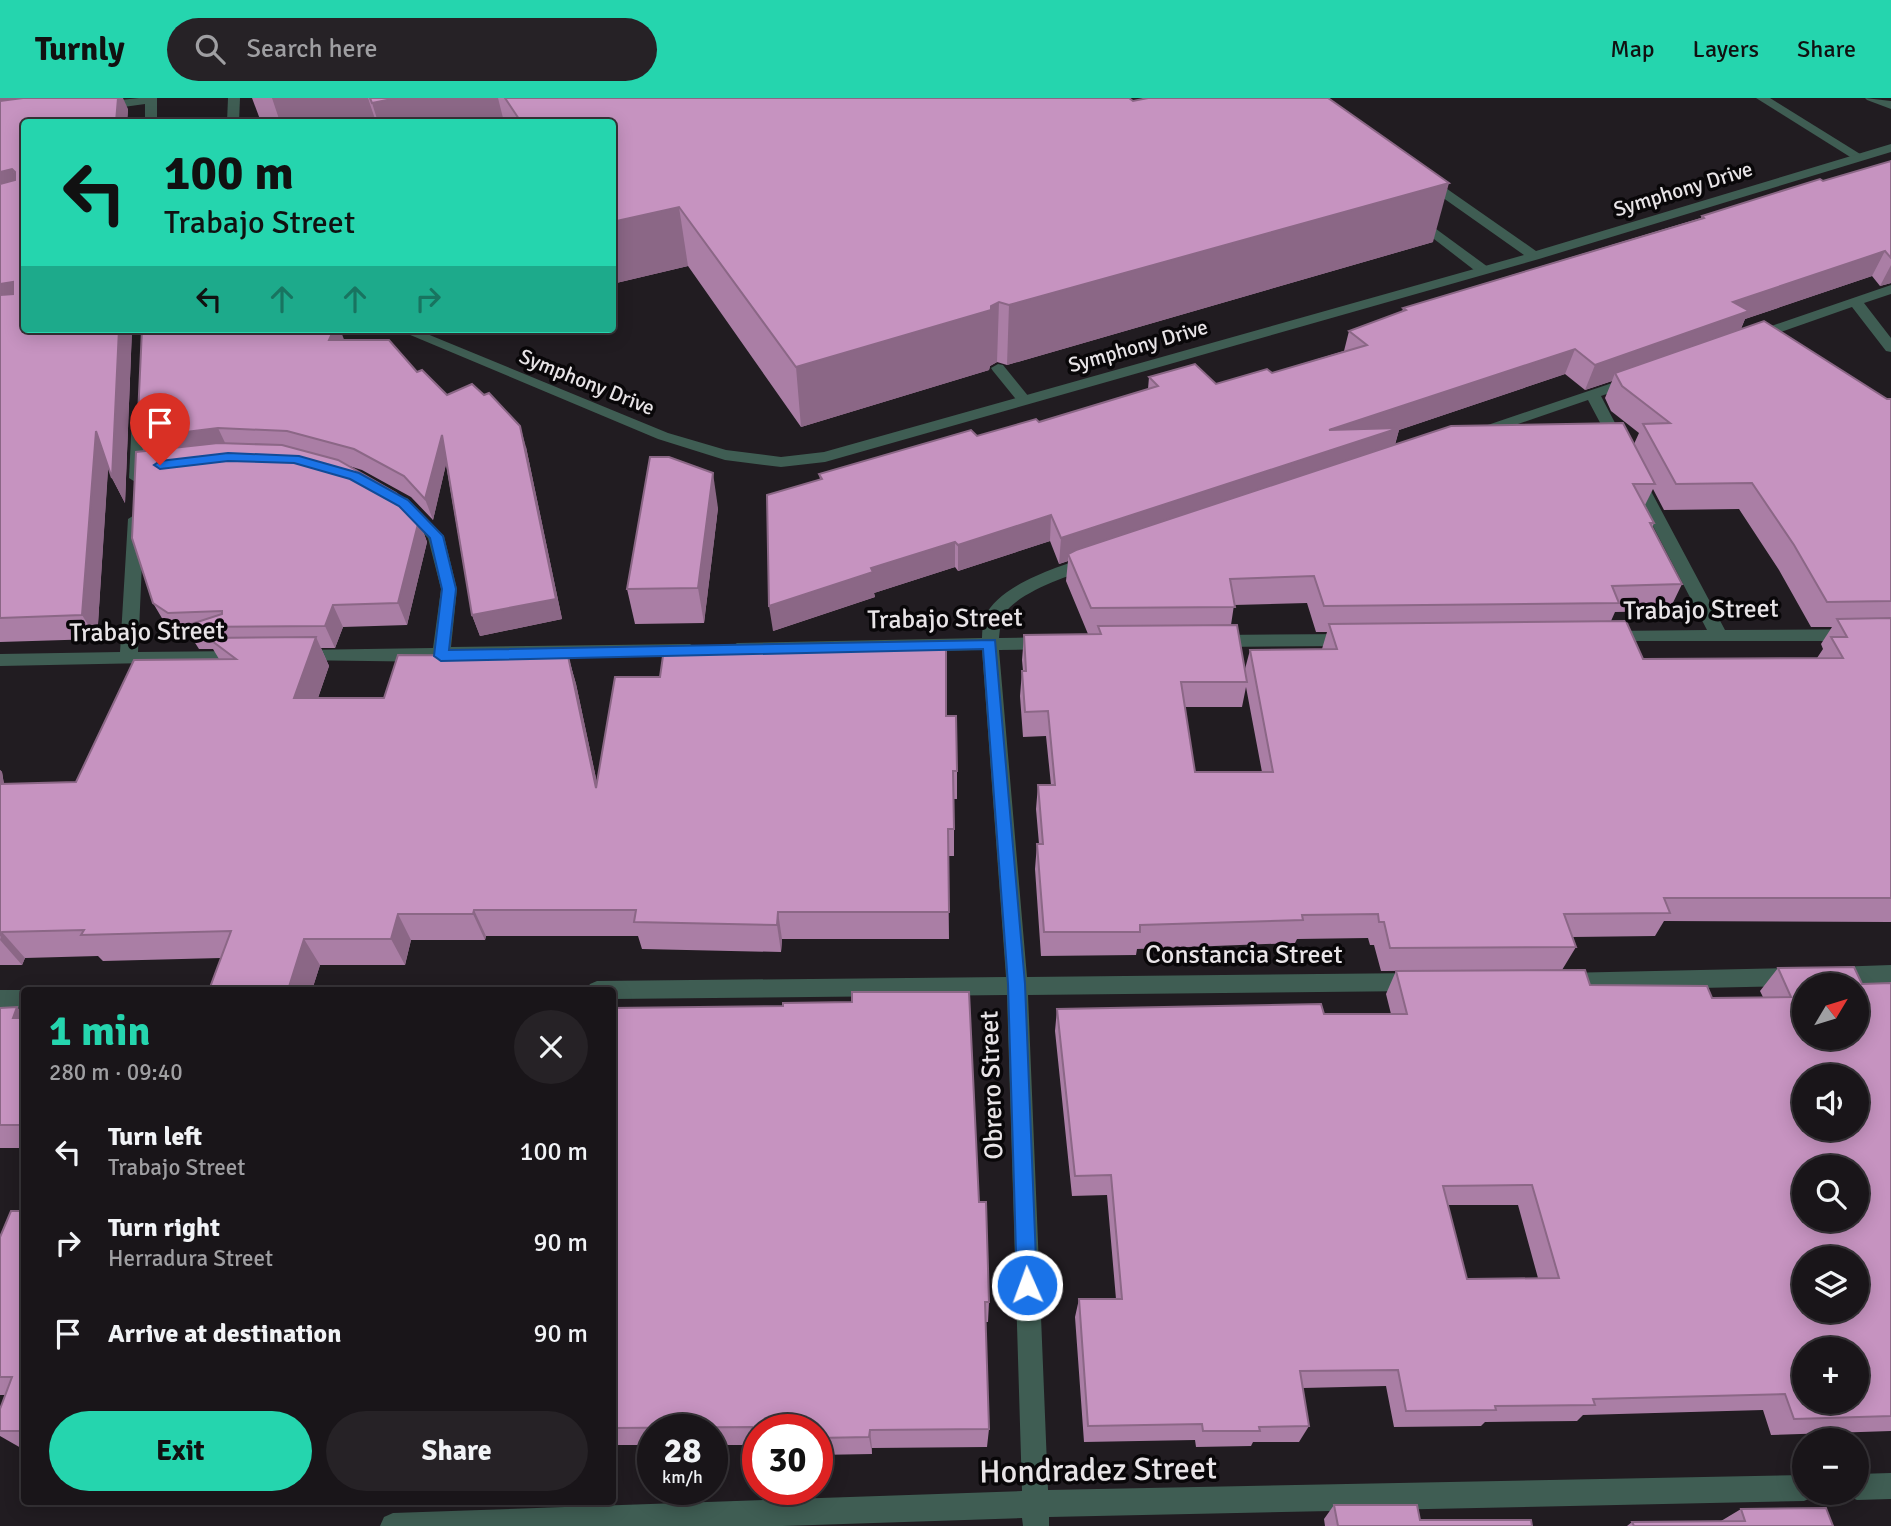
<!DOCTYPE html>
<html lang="en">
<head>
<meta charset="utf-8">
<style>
	body { margin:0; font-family:Signika,sans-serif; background:#262226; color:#f1f3f6; height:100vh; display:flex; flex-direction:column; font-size:26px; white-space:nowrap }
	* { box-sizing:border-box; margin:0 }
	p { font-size:23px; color:#9f9fa2 }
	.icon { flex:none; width:38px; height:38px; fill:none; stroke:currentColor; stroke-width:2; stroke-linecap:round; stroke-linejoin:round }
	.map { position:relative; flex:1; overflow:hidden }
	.side { position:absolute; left:21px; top:889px; width:595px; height:518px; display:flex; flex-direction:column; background:#191519; border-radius:7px; box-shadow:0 4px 18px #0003,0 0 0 2px #373438 }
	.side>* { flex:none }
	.banner { position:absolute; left:21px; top:21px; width:595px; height:214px; border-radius:7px; box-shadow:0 4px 18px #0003,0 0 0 2px #373438; background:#25d5ae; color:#111; overflow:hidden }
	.needle { width:46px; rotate:52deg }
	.controls { position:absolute; left:1792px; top:875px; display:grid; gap:14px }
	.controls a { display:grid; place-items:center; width:77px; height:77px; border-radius:50%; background:#191519; box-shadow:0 4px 18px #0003,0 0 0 2px #373438; font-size:35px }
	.speed { position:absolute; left:637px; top:1316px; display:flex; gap:14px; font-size:35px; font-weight:700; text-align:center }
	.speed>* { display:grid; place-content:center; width:91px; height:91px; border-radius:50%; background:#191519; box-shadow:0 4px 18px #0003,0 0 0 2px #373438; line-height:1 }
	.speed small { font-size:18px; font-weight:400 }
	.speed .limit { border:10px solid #d22; background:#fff; color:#111 }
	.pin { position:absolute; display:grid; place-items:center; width:60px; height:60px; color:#fff; margin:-72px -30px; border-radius:50% 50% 50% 0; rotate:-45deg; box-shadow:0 0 7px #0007 }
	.pin .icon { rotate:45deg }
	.me { position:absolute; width:77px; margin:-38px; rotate:358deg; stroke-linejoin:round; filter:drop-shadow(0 0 5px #0008) }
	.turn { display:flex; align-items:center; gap:24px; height:147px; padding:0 28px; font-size:32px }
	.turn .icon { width:91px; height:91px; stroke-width:2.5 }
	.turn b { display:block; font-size:49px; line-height:60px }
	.lanes { display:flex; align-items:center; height:66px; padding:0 28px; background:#0003; justify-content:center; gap:35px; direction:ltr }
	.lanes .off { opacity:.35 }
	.round { display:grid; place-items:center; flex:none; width:74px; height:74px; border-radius:37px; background:#262226 }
	.overview { display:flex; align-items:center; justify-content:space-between; height:119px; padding:0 28px }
	h1 { font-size:42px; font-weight:700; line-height:52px; color:#25d5ae }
	.action { display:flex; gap:14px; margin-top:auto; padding:14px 28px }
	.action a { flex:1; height:80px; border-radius:42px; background:#25d5ae; color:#111; font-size:28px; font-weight:700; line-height:80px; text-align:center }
	.action a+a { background:#262226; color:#f1f3f6 }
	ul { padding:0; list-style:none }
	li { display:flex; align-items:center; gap:21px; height:91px; padding:0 28px }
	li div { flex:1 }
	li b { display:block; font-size:26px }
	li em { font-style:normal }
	header { display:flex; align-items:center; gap:42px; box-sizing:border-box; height:98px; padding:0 35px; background:#25d5ae; color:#111 }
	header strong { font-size:33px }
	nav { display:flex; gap:38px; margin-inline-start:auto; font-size:24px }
	.search { width:490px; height:63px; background:#262226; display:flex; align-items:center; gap:18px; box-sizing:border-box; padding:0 24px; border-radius:38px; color:#9f9fa2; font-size:26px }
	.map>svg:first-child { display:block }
</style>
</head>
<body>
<header>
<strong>Turnly</strong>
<div class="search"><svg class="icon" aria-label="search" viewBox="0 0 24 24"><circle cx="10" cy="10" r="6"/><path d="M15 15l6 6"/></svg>Search here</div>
<nav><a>Map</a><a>Layers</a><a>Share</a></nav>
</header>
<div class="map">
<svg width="1891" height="1428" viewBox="0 0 1891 1428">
	<rect width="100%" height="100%" fill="#211c21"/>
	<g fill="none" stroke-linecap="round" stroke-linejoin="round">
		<g fill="#3f5d53" fill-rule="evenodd">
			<path d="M1756,0H1770L1865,59L1855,62Z"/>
			<path d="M1865,0L1891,3V11L1867,2Z"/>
			<path d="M1417,117L1488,169V175H1478L1412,124L1411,121Z"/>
			<path d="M998,266L1003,267L1029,299L1031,302L1029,305H1019L993,273L991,270Z"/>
		</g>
		<g fill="#3f5d53" fill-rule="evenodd">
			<path d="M139,0H157V24H145V6L102,12L96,8L102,4Z"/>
			<path d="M228,0H240L239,24H227Z"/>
			<path d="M1891,46V54L1539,161L825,364L781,369L725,362L658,341L396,231H415L668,335L726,352L781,359L824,354L1524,157L1422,85V79H1430L1536,153Z"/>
			<path d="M1891,187V196L1864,205L1891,240V254L1886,253L1852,209L1758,242H1748L1746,239L1748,236Z"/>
			<path d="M1633,278L1638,279L1640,282L1638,285L1601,298L1627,348L1624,351H1614L1588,302L1480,339H1470L1467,336L1470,333Z"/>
			<path d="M140,314L148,319L145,380L137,385L129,380L132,319Z"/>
			<path d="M1636,375L1644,380L1725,532L1891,531V543H1603L1600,539L1603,535L1609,533L1707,532L1628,380Z"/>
			<path d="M401,399L407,400L444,438L457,491L451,549L690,546L699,552L690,558L447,562L441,564L294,562L291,558L294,554L300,552L433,550L441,491L428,440L393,404Z"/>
			<path d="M136,416L144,421L138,554L242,553L248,555L251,559L248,563L0,568V556L120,554L128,421Z"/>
			<path d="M1092,458L1098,460L1100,464L1098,468C1073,476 1016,494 1003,518C1000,524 1000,533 999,540L1050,539L1059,545L1050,551L999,552L1027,879L1418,875L1425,878L1429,884L1425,890L1418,893L1028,897L1048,1392L1804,1377V1395H1815L1813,1399L1804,1403L1049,1419V1428H1023L1022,1420L783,1428H380L384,1419L393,1415L1022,1393L1007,897L612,901V892H586L590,886L597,883L1006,879L982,552L737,557L728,551L737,545L982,540C982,533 983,525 985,519C998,487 1061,467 1092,458Z"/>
			<path d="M1351,536L1360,542L1351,548L1217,549L1208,543L1217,537Z"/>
			<path d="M1891,867V885L1833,887L1826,884L1823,878L1826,872L1833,869Z"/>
			<path d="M1795,870L1802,873L1806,879L1802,885L1795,888L1563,893L1556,890L1552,884L1556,878L1563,875Z"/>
			<path d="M0,892H26L24,910H0Z"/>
			<path d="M1891,1375V1401L1857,1402L1848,1398L1846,1395H1857V1376Z"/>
		</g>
	</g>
	<g fill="#aa7ea5" fill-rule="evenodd">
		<path d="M0,0L128,11L127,24H24V231H132L125,405L112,380L108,369L97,541L0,544Z"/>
		<path d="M252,0H1129L1133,3L1433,144L1007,267L997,264L990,268L989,272L801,329L688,168L612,186V24H261Z"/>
		<path d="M1891,63V185L1880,188L1872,178L1745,221L1741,231L1887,301H1891V824L1664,823L1655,838L1573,839L1576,849L1562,872L1381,873L1374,847H1370L1368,840L1297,841L1295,845L1137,851L1136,857L1041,858L1035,771L1037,746H1039L1036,711L1038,687H1051L1046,638L1023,639L1020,598L1022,573H1023L1022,562L1024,537L1088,536L1066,483L1068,463L1059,466L1050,443L958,473L955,469L874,495L875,499L773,533L820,381L819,376L1039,324L1148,291L1149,279L1216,286L1272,275L1344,253L1349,233L1402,214L1403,210L1701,120L1702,118ZM1565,276L1585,292L1612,283L1605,300L1611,313L1639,335L1634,346L1395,347L1399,332ZM1653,391L1664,412L1739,411L1779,472L1811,529H1832L1821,546L1823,551L1817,560L1643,561L1611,523L1615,514L1669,513L1682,486L1652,430L1654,425L1645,407ZM1307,505L1316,534H1327L1322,551L1250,552L1245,571L1231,527L1234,507ZM1246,589L1262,674H1195L1185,609H1242Z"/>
		<path d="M344,242L417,274L447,297L526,349L562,521L480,538L472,517L446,366L433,422L411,399L362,372L346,367L419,422L427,444L407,527L343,529L335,550H321L329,568L318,600H384L568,558L576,586L597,685L946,618L957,673V701H954V758H948L949,841H782L781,854L642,851L638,838H486L485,842H411L405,867H320L312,892H209L221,860L103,863L98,858L25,860L22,867H0V672L2,674L4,686L76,684L219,561L213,551H199L190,537H180L166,527L153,505L144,353Z"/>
		<path d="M718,410L704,525L635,526L627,491Z"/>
		<path d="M1778,870L1862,886L1891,885V1333L1771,1337L1763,1312L1583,1317L1577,1323L1485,1324L1481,1328L1394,1329L1386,1288L1303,1290L1309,1328L1299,1344H1253L1251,1348L1196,1349L1195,1342L1084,1344L1075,1219L1079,1201H1116L1107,1097L1072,1098L1055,933L1057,911L1324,916H1391L1386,896L1396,873L1590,887L1712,900L1763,899L1760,893ZM1448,1107H1518L1538,1180L1467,1181Z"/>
		<path d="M17,909L24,917V1050H0V910Z"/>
		<path d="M612,910L979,1104L989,1204L988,1224H985L989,1331L987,1349L872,1350V1356L817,1357V1332H758V1358L753,1347H712V1332H653V1347H612Z"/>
		<path d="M24,1113V1350H21L0,1338V1311L5,1297H0V1139Z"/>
		<path d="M1334,1407L1420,1422L1532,1428H1325L1324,1421Z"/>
		<path d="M1741,1411L1833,1428H1627L1632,1424L1721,1423Z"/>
	</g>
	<g fill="#8b6786">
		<path d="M0,0H115L0,13Z"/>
		<path d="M118,0H123L128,11L127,24H116Z"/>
		<path d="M272,0H368L376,24H280Z"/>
		<path d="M397,0H498L504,24H378L372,5Z"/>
		<path d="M12,71L24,94L0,99V74Z"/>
		<path d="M1449,85L1433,144L1007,267L1009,207Z"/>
		<path d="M679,109L688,168L612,186V124Z"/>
		<path d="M1885,153L1872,178L1745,221L1737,239L1615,275L1612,283L1585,292L1595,267L1733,204Z"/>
		<path d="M1891,167V185L1880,188Z"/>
		<path d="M13,184L24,206L0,211V186Z"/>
		<path d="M999,204L997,264L990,268L989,272L801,329L796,269Z"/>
		<path d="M119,231H132L125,405L112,380Z"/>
		<path d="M334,231H340L345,244L329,242Z"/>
		<path d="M1575,251L1565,276L1399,332L1392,356L1068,456V463L1059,466L1061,440L1329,332Z"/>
		<path d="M520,328L526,349L562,521L480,538L472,517Z"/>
		<path d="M218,330L228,351L148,361L137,340Z"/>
		<path d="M96,333L109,357L97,541L82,517Z"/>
		<path d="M442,337L448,358L433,422L425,401Z"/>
		<path d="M713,375L718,410L704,525L698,490Z"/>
		<path d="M1051,417L1050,443L958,473V447Z"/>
		<path d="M419,422L427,444L407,527L398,505Z"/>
		<path d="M955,444V469L874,495L875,499L773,533L769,508L871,470Z"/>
		<path d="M333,507L343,529L335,550L325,528Z"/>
		<path d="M316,539L329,568L308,628L294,600Z"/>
		<path d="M568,558L576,586L604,718L596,690Z"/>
		<path d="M0,672L2,674L8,714L0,705Z"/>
		<path d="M474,812L486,838L485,842L473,816Z"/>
		<path d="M778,814L782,841L781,854L777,827Z"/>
		<path d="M398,816L411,842L405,867L391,841Z"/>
		<path d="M2,834L25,860L22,867L0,842Z"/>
		<path d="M304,841L320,867L312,892H288Z"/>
		<path d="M17,909L24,917V933L13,920Z"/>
		<path d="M870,1332L872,1350V1356L869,1339Z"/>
	</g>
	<g fill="#c693c0" stroke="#8b6786" stroke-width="2" fill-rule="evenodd">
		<path d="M23,0H118L116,24H24V231H119L112,380L96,333L82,517L0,520V197L13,196V184L0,186V86L15,82V74L12,71L0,74V3Z"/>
		<path d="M370,0H397L372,5Z"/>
		<path d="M505,0H1129L1133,3L1148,0H1328L1449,85L1009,207L999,204L991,208V212L796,269L679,109L612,124V24H521Z"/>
		<path d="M1891,63V160L1885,153L1733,204L1749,213L1595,267L1575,251L1329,332L1399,330L1061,440L1051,417L958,447L955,444L871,470L873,474L769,508L767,397L822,381L819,376L971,332L977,338L1036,321L1039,324L1158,288L1149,279L1195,266L1216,286L1267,271L1272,275L1367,247L1349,233L1406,212L1403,210L1704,120L1702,118L1820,81L1823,83Z"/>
		<path d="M1764,223L1887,301H1891V503L1827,504L1794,447L1752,385L1676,386L1643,326L1670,325L1622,288L1615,275Z"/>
		<path d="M142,231H334L329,242H389L417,274L422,272L447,297L472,286L484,297L489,295L520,328L556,501L472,517L442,337L425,401L404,378L354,351L287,333L218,330L137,340Z"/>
		<path d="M1623,325L1655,386H1633L1654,425H1650L1682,486L1612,488L1619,505L1324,508L1314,478L1230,481L1235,509L1091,510L1068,456L1076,452L1451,328Z"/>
		<path d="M218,345L282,347L338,362L396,395L410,408L419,422L398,505L333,507L325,528L187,529L185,528L222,516V513L168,515L153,505L132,440L136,354Z"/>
		<path d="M650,359H669L713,375L698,490L627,491Z"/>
		<path d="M1891,520V800H1664L1670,815L1564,816L1576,849L1390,850L1384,824H1379L1378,816L1302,817L1303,822L1140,827V834H1044L1037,746H1043L1038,687H1055L1048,613L1025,614L1022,573H1026L1024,537L1101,536L1098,528L1237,527L1247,584H1181L1195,674H1273L1250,552L1337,551L1329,526L1626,523L1643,561L1843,560L1831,539H1847L1837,521Z"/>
		<path d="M316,539L294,600H384L398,557L568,558L596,690L615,579H660L664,551H946V618H956L957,673H953L954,731H948L949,814H778L777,827L634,824L636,812H474L473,816H398L391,841H304L288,892H209L231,833L81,837L84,832L2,834L0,838V686L76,684L134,562L236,561L208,540Z"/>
		<path d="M1854,869L1862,886L1891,885V1318L1794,1321L1785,1296L1593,1301L1595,1307L1495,1308L1496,1312L1406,1313L1398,1272L1300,1273L1309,1328L1259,1329L1260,1333H1203L1202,1326L1088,1328L1079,1201H1122L1111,1077L1075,1078L1057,911L1321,906L1324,916H1407L1396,873L1585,872L1590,887L1707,888L1712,900L1791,899L1778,870ZM1804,887H1857V940H1804ZM1804,978H1857V1031H1804ZM1804,1069H1857V1122H1804ZM1532,1087L1559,1180L1467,1181L1443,1088ZM1804,1160H1857V1213H1804ZM1804,1251H1857V1304H1804Z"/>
		<path d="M852,894H969L979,1104H986L989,1204H985L989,1331L870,1332L869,1339L817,1340V1332H758V1341H751L752,1329L612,1330V910L783,908V905L852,904Z"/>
		<path d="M17,909L13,920H24V1027H0V910Z"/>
		<path d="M11,1113H24V1333H0V1311L12,1279H0V1139Z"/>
		<path d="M1334,1407H1417L1420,1422H1531L1532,1428H1338Z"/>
		<path d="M1826,1410L1833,1428H1634L1632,1424L1745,1423L1741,1411Z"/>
	</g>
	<path fill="#1a73e8" stroke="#114b97" stroke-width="2" d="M228,355L299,358L359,375L408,402L443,438L456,491L449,552L995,542L1025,886L1037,1187L1034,1194L1027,1197L1020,1194L1017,1187L1008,886L983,551L441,563L434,558L442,491L430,440L399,408L350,381L294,365L228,363L160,371L154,367L160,363Z"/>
	<g text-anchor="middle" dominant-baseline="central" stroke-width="7" stroke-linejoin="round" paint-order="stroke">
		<g font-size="21" fill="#e8e4e7" stroke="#090709">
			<text transform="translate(1683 91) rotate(-17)">Symphony Drive</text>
			<text transform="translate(1138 248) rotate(-16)">Symphony Drive</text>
			<text transform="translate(587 284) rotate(22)">Symphony Drive</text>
		</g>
		<g font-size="26" fill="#e8e4e7" stroke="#090709">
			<text transform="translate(1701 512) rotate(-1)">Trabajo Street</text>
			<text transform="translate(945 521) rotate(-1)">Trabajo Street</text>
			<text transform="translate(147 534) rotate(-1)">Trabajo Street</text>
			<text x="1244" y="857">Constancia Street</text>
			<text transform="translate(992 987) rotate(-92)">Obrero Street</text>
		</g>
		<g font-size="32" fill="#e8e4e7" stroke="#090709">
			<text transform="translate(1098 1372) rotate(-1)">Hondradez Street</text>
		</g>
	</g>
</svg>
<div class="controls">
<a><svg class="needle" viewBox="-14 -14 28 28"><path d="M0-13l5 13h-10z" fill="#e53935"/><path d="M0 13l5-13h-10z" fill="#9f9fa2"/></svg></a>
<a><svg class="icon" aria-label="sound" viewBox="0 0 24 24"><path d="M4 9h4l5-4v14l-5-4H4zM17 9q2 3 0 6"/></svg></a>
<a><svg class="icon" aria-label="search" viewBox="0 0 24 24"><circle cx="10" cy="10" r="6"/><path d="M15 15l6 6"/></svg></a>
<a><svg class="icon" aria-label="layers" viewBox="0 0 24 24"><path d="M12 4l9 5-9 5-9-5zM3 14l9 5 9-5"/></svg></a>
<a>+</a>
<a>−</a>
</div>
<div class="speed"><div>28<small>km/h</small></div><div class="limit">30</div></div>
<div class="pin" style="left:160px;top:367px;background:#d93025"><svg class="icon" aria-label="arrive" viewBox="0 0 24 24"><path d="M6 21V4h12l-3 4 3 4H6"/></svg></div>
<svg class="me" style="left:1027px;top:1187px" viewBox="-20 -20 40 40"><circle r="17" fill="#1a73e8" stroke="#fff" stroke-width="3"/><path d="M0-11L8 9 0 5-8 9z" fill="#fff"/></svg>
<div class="banner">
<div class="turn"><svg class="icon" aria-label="left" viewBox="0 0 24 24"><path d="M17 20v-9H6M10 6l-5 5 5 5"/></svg><div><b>100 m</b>Trabajo Street</div></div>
<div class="lanes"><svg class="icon" aria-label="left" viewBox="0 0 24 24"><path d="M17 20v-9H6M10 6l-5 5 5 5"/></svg><svg class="icon off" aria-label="ahead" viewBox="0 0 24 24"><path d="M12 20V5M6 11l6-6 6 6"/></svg><svg class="icon off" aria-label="ahead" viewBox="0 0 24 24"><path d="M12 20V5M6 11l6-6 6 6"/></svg><svg class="icon off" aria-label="right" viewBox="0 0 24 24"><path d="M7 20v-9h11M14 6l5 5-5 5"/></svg></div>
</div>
<section class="side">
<div class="overview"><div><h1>1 min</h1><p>280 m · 09:40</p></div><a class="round"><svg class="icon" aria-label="close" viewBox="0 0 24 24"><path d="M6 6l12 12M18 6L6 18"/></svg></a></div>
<ul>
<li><svg class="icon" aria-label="left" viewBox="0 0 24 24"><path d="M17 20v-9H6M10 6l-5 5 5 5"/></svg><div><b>Turn left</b><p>Trabajo Street</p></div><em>100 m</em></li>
<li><svg class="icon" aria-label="right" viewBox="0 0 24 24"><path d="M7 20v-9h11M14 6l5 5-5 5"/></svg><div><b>Turn right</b><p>Herradura Street</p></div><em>90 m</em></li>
<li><svg class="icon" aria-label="arrive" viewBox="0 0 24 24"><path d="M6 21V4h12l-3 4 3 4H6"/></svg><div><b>Arrive at destination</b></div><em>90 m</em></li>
</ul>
<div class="action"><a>Exit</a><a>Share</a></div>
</section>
</div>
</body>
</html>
